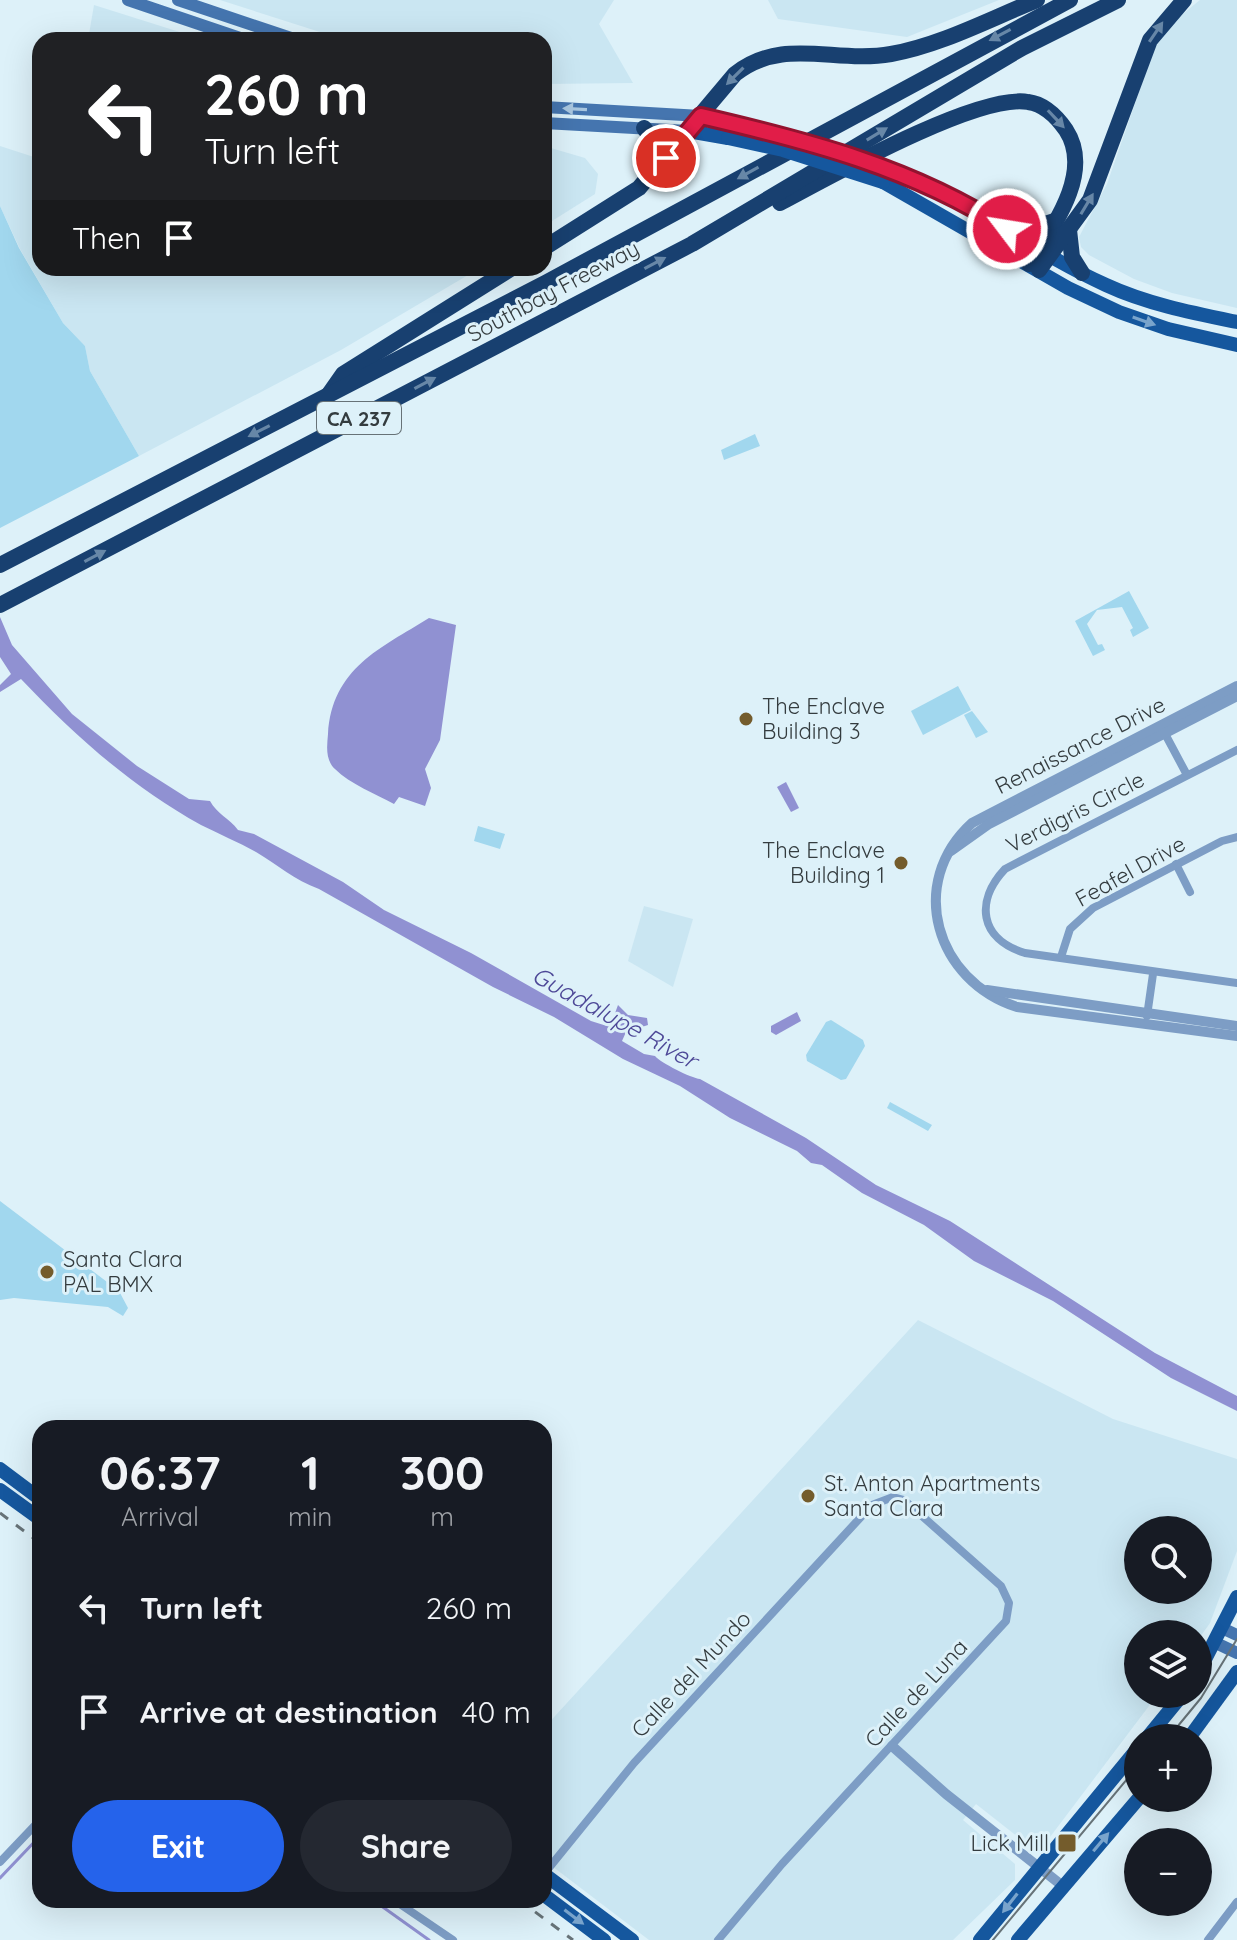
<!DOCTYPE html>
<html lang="en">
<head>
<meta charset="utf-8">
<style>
	body { margin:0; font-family:Quicksand,sans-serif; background:#242831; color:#f1f3f6; height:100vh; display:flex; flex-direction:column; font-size:30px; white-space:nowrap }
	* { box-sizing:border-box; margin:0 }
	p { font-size:26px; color:#9ea1a6 }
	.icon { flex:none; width:44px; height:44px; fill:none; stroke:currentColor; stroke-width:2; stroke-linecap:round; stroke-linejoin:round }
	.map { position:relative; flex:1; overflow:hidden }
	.panel { position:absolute; left:32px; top:1420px; width:520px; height:488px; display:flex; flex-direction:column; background:#171b24; border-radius:24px; box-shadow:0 8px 32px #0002 }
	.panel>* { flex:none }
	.hud { position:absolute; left:32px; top:32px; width:520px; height:244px; border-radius:24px; box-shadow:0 8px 32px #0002; background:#202124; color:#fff; overflow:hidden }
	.tools { position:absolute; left:1124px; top:1516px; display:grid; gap:16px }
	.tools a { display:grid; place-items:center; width:88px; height:88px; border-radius:50%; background:#171b24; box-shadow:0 8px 32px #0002; font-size:40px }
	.pin { position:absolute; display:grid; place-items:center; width:68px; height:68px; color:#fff; margin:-34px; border:4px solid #fff; border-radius:50%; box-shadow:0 2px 8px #0007 }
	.me { position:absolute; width:88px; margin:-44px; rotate:301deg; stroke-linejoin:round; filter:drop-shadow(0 0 6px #0008) }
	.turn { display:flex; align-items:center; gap:28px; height:168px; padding:0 40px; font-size:36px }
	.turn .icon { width:104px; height:104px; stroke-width:2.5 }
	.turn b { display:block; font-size:56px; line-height:68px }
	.then { display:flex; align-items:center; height:76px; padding:0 40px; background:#0003; gap:16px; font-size:30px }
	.eta { display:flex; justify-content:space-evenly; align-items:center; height:136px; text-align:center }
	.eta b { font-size:48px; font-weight:800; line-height:56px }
	.button { display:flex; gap:16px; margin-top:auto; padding:16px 40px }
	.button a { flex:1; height:92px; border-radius:48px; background:#2563eb; color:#fff; font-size:32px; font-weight:800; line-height:92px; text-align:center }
	.button a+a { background:#242831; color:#f1f3f6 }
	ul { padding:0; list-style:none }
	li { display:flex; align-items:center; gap:24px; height:104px; padding:0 40px }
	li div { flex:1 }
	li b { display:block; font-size:30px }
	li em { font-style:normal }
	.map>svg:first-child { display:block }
</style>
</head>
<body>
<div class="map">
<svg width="1237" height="1940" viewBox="0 0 1237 1940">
	<rect width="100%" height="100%" fill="#ddf1f9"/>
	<g fill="#cae6f2" fill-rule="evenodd">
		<path d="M220,0H614L599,24L633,83L544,84V40H345Z"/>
		<path d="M768,0H999L907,37L778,19Z"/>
		<path d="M1200,0H1237V308L1172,293L1134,279L1089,255L1081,247L1079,237L1107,184L1156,43L1179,17Z"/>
		<path d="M94,5L205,40H88Z"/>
		<path d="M0,146L40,159V268H480L341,350L139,456L90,371L85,346L63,323L20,249L0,206Z"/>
		<path d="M544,146L585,158L598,174L595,194L544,226Z"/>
		<path d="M644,906L693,919L673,987L628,961Z"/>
		<path d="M918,1320L1113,1419L1237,1459V1551L1210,1623L1198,1640V1634H1138V1694H1158L1044,1845L1027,1844L976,1804L963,1820L1015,1864V1880L953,1940H649L544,1860V1728ZM1138,1530H1198V1590H1138Z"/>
	</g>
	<g fill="#a1d7ee">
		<path d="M0,206L19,248L63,323L85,346L90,371L139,456L0,528Z"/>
		<path d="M755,434L760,446L724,460L721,450Z"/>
		<path d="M1129,591L1149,628L1133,637L1130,630L1133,628L1122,607L1097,610L1087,624L1098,645L1102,644L1105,650L1093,656L1075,621Z"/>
		<path d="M958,686L971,710L923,735L911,711Z"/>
		<path d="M972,711L988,732L976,738L964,715Z"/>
		<path d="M478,826L505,834L500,849L474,841Z"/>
		<path d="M831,1020L863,1040L865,1046L846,1079L841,1080L807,1061L806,1055L826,1022Z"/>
		<path d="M890,1102L932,1125L928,1131L887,1108Z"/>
		<path d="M0,1201L119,1291L128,1308L123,1316L108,1307L14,1298L0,1300Z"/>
	</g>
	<g fill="#9091d2">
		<path d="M0,617L12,645L72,714L137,766L189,799L210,801C217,814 229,818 238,830L254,834L343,882L384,910L471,953L591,1021L610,1027L618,1005L628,1015L647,1018L648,1025L626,1032L622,1041L644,1054L655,1056C661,1063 691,1078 700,1079L806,1138L876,1185L950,1221L1155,1353L1237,1396V1411L1171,1378L1053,1301L974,1261L924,1225L862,1193L822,1165L811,1163L797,1151L730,1118L680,1086L623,1059L554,1017L493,987L319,889C294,880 278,865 256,852C238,842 219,834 201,825C131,786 75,736 21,679L0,692V685L11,674L0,657Z"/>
		<path d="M429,618L456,625L440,740L425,769L431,788L425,806L399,797L394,804C376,794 350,784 335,769C325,760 327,746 328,734C332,668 381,648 429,618Z"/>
		<path d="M786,782L799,808L791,812L777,787Z"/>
		<path d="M797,1012L801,1021L776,1035L771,1032V1026Z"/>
	</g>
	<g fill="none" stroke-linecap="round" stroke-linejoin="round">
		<g stroke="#9091d2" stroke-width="3">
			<path d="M0,1878L40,1836"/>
			<path d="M373,1900L429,1940"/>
		</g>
		<g stroke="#7d9dc5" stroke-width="8">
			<path d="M1163,730L1187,775"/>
			<path d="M1237,750L1005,869C975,901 979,939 1025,953L1237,983"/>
			<path d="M1176,864L1190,892"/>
			<path d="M1061,957L1070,929L1093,908L1222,841L1237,837"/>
			<path d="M1147,1016L1153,974"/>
			<path d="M0,1862L40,1820"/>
			<path d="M544,1874L634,1763L872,1505L893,1497L904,1500L1001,1586L1009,1603L1006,1621L782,1864L718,1940"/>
			<path d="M394,1900L453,1940"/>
			<path d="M1208,1940L1237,1902"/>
		</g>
		<g stroke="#7d9dc5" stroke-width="10">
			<path d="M1237,686L972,823C906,883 936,981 1017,1007L1237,1036"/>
			<path d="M951,851L989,824L1237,696"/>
			<path d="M987,990L1237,1026"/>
			<path d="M892,1746L946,1794L1064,1887"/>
		</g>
		<g stroke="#4575af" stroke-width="12">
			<path d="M128,0L246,40"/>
			<path d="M178,0L297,40"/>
			<path d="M544,107L701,116"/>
			<path d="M544,123L688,131"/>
			<path d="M1224,1629L1237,1635"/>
			<path d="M1216,1643L1237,1653"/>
		</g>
		<g stroke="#15579e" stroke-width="14">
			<path d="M701,116L744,126"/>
			<path d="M688,131L728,138"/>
			<path d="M900,173C973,204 1035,253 1106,285C1147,304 1193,313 1237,322"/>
			<path d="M883,182L1068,288L1119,312L1168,329L1237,345"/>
			<path d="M0,1469L40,1499"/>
			<path d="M0,1490L40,1519"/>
			<path d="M1198,1673L1237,1597"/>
			<path d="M1147,1738L1183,1694"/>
			<path d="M1189,1738L1237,1672"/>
			<path d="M544,1874L632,1940"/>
			<path d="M544,1895L604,1940"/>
			<path d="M980,1940L1138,1748"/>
			<path d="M1018,1940L1139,1798"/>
		</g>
		<g stroke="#184070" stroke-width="16">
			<path d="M644,128L658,146L655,169"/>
			<path d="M780,203C829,177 978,93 1028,102C1044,104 1057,117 1066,130C1094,173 1052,228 1029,264"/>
			<path d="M1007,229H1029L1054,221"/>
			<path d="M1069,230L1072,257L1082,273"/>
			<path d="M544,248L639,188L735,74C783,36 835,64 891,54C941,45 990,19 1037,0"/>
			<path d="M1039,270L1090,200L1150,40L1184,0"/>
			<path d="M329,394L343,374L512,268"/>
			<path d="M0,565L547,282L1070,0"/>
			<path d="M0,605L692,244L1022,48L1118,0"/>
		</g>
		<g stroke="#677378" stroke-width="2">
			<path d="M1168,1738L1201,1698L1237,1639"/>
			<path d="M993,1940L1138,1766"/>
		</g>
		<g stroke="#677378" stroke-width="3" stroke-dasharray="10 10" stroke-linecap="butt">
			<path d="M0,1513L40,1543"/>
			<path d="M519,1900L573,1940"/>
		</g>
		<g stroke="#15579e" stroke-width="14">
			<path d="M744,126L823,145L900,173"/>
			<path d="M728,138L783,150L883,182"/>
		</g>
	</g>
	<defs><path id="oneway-solid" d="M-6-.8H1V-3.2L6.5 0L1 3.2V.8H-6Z" transform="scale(2)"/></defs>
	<g fill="#6787a7">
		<use href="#oneway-solid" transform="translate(1156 32) rotate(-56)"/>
		<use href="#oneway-solid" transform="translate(1000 35) rotate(152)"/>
		<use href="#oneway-solid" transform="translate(735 76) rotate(135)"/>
		<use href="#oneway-solid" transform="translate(1056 119) rotate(47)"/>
		<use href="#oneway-solid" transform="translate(877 134) rotate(-31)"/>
		<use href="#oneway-solid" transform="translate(748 173) rotate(151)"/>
		<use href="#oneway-solid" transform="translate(1087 204) rotate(-59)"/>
		<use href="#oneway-solid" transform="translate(655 263) rotate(-28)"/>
		<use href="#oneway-solid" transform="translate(425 383) rotate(-28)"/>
		<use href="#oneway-solid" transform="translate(259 431) rotate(153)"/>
		<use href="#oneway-solid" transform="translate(95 556) rotate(-28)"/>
	</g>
	<use fill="#a8c6df" href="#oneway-solid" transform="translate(575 109) rotate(-177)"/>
	<g fill="#79a4cc">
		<use href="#oneway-solid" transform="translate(1144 321) rotate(19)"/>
		<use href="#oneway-solid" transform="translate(1101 1842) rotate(-50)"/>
		<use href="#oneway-solid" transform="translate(1010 1903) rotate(128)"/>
		<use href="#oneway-solid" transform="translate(574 1917) rotate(37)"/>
	</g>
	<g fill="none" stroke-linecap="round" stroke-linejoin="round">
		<defs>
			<path id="route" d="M666,158L701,116C809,141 913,168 1007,229"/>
		</defs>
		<use href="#route" stroke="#92132f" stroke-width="20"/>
		<use href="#route" stroke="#e11d48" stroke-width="14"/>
	</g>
	<g fill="#745c2c" stroke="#ddf1f9" stroke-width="3">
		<circle cx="746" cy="719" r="8"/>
		<circle cx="901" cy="863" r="8"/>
		<circle cx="47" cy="1272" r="8"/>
		<circle cx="808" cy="1496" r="8"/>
		<rect x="1057" y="1833" width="20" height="20" rx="4"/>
	</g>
	<g text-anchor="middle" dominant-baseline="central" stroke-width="6" stroke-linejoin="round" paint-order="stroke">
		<rect fill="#ddf1f9" stroke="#677277" stroke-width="2" x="317" y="402" width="84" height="32" rx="6"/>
		<g font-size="20" font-weight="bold" fill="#343c3f">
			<text x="359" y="418">CA 237</text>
		</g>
		<g font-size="22" fill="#343c3f" stroke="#ddf1f9">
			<text transform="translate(553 291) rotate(-28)">Southbay Freeway</text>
			<text transform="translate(1080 745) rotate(-27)">Renaissance Drive</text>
			<text transform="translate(1075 812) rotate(-27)">Verdigris Circle</text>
			<text transform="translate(1130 871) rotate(-29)">Feafel Drive</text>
			<text transform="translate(691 1674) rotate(-47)">Calle del Mundo</text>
			<text transform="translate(916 1693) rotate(-47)">Calle de Luna</text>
		</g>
		<g font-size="22" fill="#343c3f" stroke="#ddf1f9" text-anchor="start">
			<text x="762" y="706">The Enclave<tspan x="762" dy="25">Building 3</tspan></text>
			<text x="885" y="850" text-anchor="end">The Enclave<tspan x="885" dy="25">Building 1</tspan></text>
			<text x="63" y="1259">Santa Clara<tspan x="63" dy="25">PAL BMX</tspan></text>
			<text x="824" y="1483">St. Anton Apartments<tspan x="824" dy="25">Santa Clara</tspan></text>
			<text x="1049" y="1843" text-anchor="end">Lick Mill</text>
		</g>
		<g font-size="24" font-style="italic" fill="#4d4897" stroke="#ddf1f9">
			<text transform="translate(615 1017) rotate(29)">Guadalupe River</text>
		</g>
	</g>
</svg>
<div class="tools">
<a><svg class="icon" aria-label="search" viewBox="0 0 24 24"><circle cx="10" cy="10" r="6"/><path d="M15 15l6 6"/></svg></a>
<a><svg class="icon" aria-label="layers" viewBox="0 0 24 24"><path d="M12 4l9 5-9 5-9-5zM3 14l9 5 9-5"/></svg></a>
<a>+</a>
<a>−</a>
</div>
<div class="pin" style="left:666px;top:158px;background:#d93025"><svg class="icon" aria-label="arrive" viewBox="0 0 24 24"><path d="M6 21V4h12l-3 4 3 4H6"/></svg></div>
<svg class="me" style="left:1007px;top:229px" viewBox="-20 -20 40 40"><circle r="17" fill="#e11d48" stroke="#fff" stroke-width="3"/><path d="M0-11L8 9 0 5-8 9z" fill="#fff"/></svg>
<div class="hud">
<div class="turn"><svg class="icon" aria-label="left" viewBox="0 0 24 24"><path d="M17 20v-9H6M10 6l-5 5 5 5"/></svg><div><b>260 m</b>Turn left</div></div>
<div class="then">Then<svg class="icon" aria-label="arrive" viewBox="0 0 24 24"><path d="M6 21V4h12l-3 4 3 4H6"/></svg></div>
</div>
<section class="panel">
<div class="eta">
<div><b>06:37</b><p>Arrival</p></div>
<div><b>1</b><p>min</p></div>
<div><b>300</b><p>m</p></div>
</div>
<ul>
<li><svg class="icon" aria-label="left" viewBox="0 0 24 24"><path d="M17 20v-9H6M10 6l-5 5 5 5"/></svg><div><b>Turn left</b></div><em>260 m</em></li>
<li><svg class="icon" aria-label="arrive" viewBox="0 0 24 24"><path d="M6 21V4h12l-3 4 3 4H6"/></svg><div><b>Arrive at destination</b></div><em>40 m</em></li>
</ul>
<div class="button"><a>Exit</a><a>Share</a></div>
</section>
</div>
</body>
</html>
